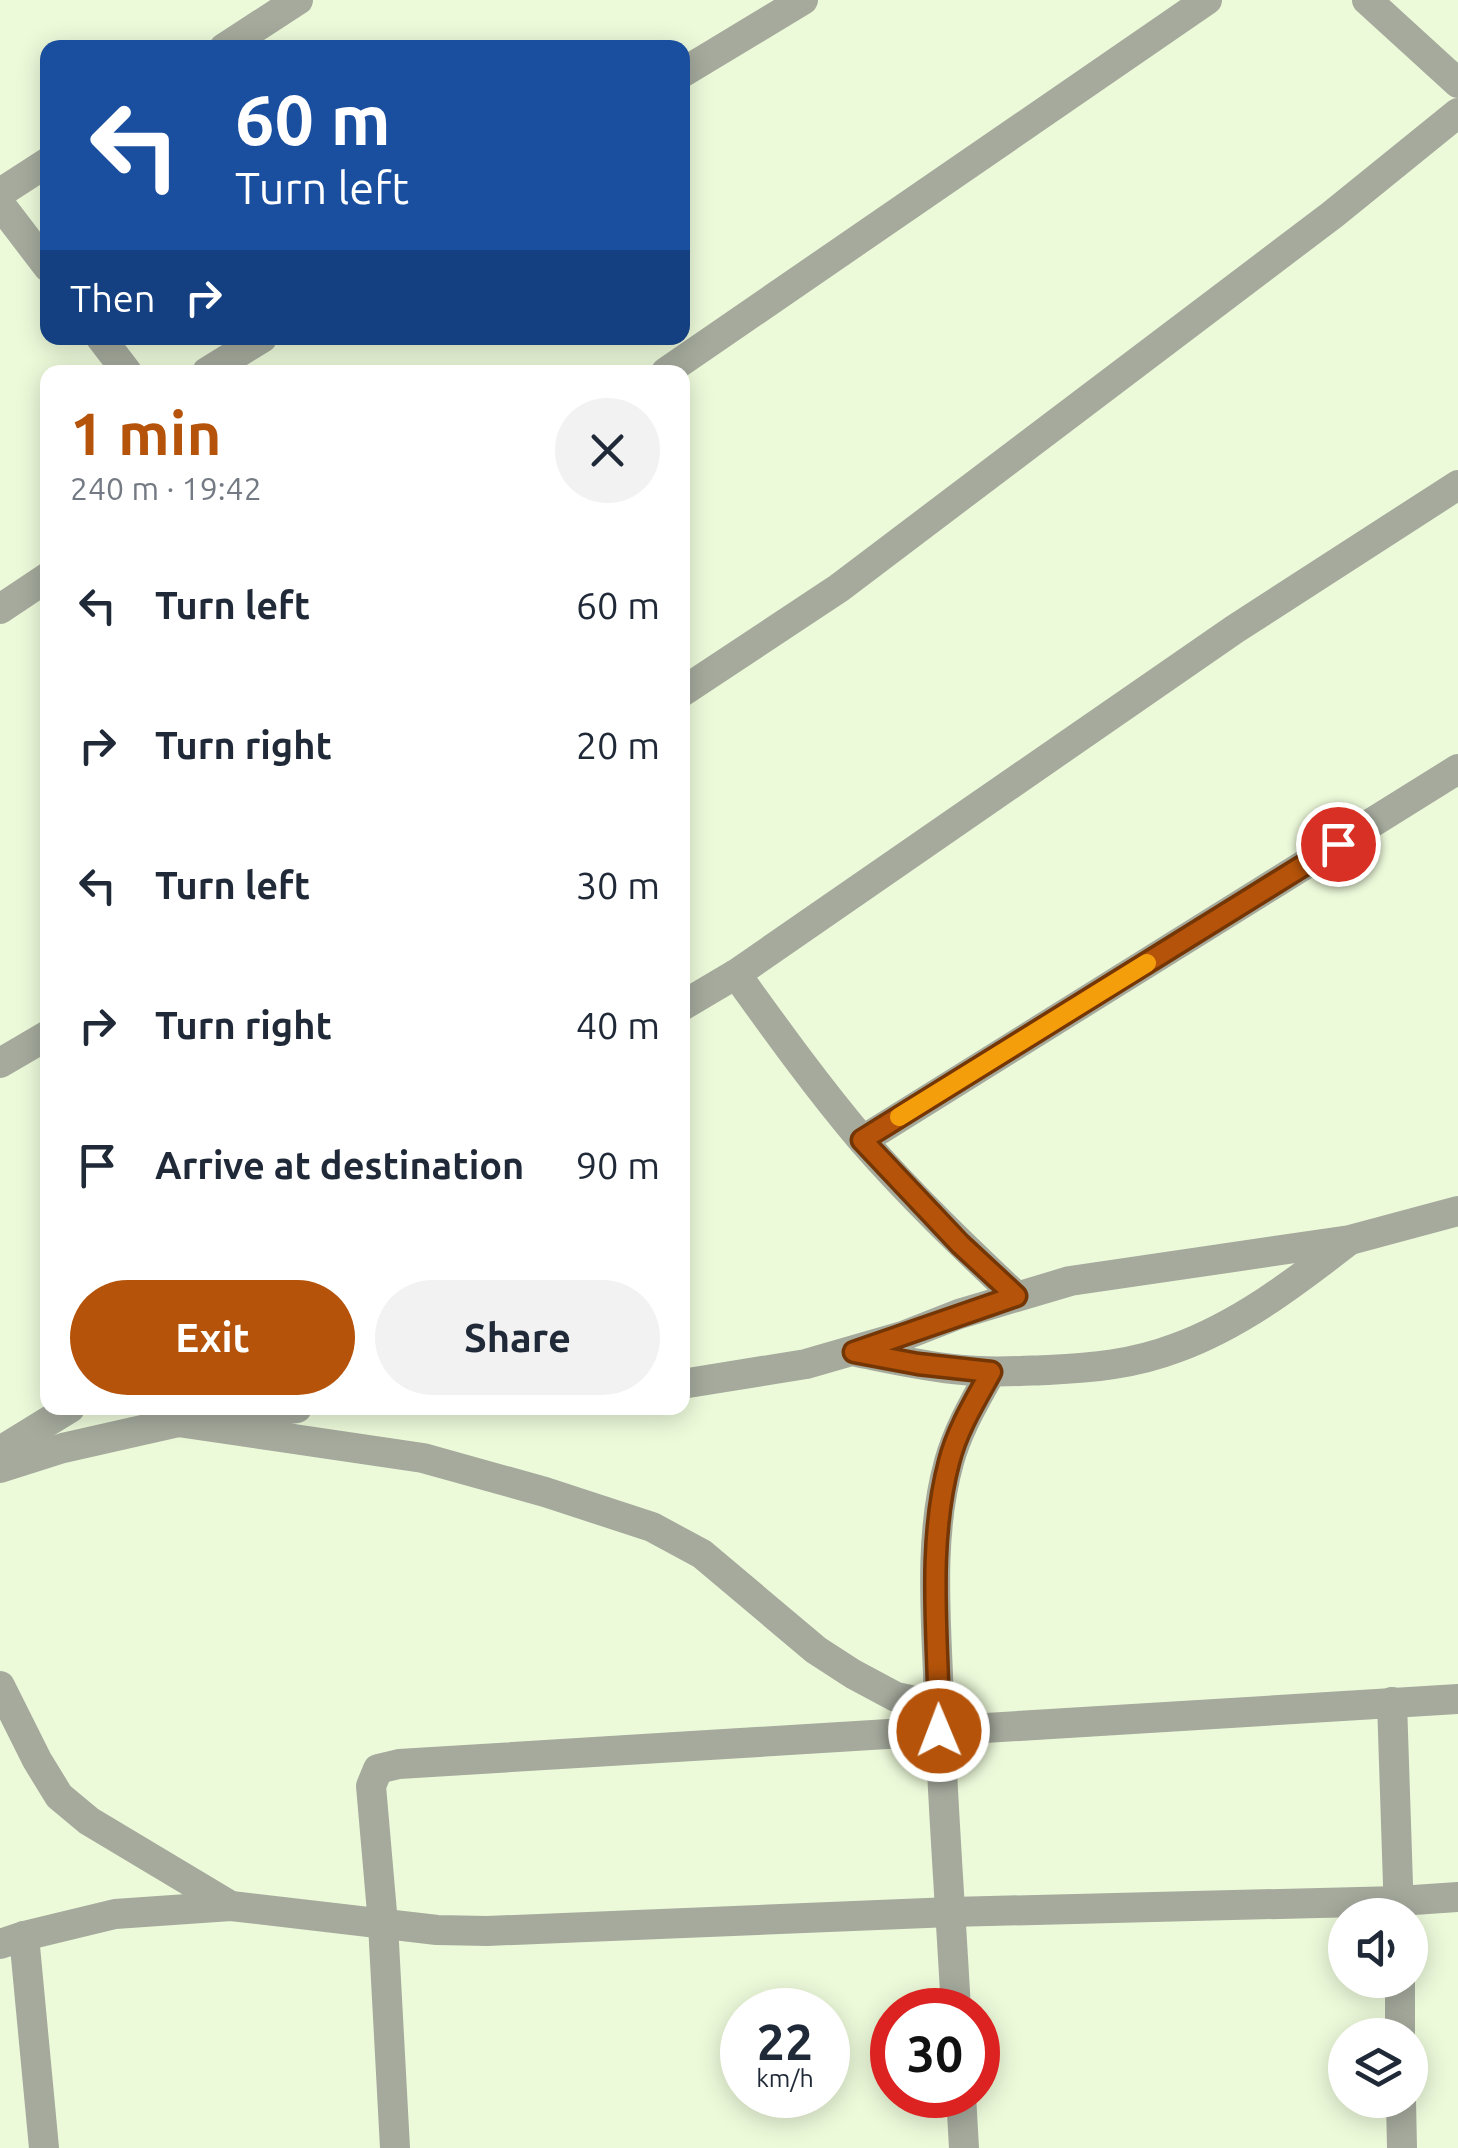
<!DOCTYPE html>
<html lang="en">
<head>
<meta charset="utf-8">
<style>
	body { margin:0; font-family:Ubuntu,sans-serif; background:#f2f2f3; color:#1f2937; height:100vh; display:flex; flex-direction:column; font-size:38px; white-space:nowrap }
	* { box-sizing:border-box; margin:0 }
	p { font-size:32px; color:#747a83 }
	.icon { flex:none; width:55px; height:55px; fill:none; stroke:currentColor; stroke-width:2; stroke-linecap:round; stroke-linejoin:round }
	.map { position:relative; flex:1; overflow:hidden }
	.sheet { position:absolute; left:40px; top:365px; width:650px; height:1050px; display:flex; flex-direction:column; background:#fff; border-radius:20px; box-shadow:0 5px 25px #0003 }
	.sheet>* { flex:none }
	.guide { position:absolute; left:40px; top:40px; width:650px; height:305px; border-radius:20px; box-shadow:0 5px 25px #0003; background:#1a4fa0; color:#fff; overflow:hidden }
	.tools { position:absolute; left:1328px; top:1898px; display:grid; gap:20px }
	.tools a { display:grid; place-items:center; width:100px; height:100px; border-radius:50%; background:#fff; box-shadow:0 5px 25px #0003; font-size:50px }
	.speed { position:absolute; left:720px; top:1988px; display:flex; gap:20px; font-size:50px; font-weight:700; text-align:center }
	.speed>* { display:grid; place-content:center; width:130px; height:130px; border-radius:50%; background:#fff; box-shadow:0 5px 25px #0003; line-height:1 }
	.speed small { font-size:25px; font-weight:400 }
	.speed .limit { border:15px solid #d22; background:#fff; color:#111 }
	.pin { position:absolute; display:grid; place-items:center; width:85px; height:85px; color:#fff; margin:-42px; border:5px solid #fff; border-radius:50%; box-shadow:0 2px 10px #0007 }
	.me { position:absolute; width:110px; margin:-55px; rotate:359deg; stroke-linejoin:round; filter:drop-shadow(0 0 8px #0008) }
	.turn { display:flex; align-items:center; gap:35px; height:210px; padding:0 30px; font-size:45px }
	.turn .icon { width:130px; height:130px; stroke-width:2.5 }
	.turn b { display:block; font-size:70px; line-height:85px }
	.then { display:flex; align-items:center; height:95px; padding:0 30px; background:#0003; gap:20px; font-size:38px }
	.round { display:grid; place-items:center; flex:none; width:105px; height:105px; border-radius:52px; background:#f2f2f3 }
	.overview { display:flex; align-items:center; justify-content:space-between; height:170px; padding:0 30px }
	h1 { font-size:60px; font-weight:600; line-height:75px; color:#b45309 }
	.primary-button { display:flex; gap:20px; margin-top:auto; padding:20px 30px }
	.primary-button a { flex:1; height:115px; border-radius:60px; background:#b45309; color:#fff; font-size:40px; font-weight:600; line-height:115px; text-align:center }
	.primary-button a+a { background:#f2f2f3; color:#1f2937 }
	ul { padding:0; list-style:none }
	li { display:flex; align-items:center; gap:30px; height:140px; padding:0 30px }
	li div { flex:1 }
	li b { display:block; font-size:38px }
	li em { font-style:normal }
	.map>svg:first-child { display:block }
</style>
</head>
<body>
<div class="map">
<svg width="1458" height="2148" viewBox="0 0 1458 2148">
	<rect width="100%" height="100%" fill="#edfada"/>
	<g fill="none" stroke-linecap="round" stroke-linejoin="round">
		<g stroke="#a5aa9d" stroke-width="30">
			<path d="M1367,0L1458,83"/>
			<path d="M224,48L298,0"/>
			<path d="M682,73L803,0"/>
			<path d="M0,193L48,162"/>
			<path d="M0,204L48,267"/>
			<path d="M101,338L127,372"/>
			<path d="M207,372L262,338"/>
			<path d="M666,372L1207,0"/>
			<path d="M0,609L48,577"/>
			<path d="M682,692L839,588L1332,215L1458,113"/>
			<path d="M736,974C777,1031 818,1088 863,1141C911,1196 963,1246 1016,1296"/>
			<path d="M682,1006L736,974L1235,629L1458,485"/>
			<path d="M0,1063L48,1035"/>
			<path d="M863,1140L1458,769"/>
			<path d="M857,1352C892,1359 927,1367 963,1370C991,1373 1019,1371 1048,1370C1092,1368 1134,1364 1176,1348C1239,1325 1293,1284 1346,1243"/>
			<path d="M682,1384L806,1364L903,1336L959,1314L1070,1281L1350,1240L1458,1211"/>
			<path d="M178,1422L423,1458L545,1492L652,1527L702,1554L816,1650L853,1674L896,1697L939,1706"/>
			<path d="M0,1451L70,1408"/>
			<path d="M0,1468L63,1448L178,1422L297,1408"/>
			<path d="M0,1686L37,1760L59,1796L89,1821L231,1906"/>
			<path d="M1392,1702L1399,1915"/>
			<path d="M24,1936L44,2148"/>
			<path d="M0,1944L24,1936L115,1914L231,1906L437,1930L487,1931L951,1912L1399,1901L1458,1897"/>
			<path d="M1400,1980V2035"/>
			<path d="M956,2010C950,1898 941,1786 938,1674C935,1605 930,1530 949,1462C958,1429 975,1401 991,1372"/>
			<path d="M961,2095L964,2148"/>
			<path d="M1401,2100L1402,2148"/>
			<path d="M395,2148L383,1924L371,1786L378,1769L399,1764L1458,1699"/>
		</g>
	</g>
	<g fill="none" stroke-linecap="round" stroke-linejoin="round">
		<defs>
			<path id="route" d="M939,1731C939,1642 926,1549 949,1462C957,1430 975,1401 991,1372L918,1364L854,1352L1016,1296L960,1244L862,1140L1338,844"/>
		</defs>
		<use href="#route" stroke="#753606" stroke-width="25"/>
		<use href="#route" stroke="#b45309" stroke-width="18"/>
		<path stroke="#f59e0b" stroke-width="18" d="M899,1117L1147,963"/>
	</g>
</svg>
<div class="tools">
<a><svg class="icon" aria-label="sound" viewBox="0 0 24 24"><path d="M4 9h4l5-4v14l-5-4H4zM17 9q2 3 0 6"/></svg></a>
<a><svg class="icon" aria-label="layers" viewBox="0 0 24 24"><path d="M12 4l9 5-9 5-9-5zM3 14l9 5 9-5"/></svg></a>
</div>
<div class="speed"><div>22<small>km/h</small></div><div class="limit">30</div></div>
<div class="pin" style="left:1338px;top:844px;background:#d93025"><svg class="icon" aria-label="arrive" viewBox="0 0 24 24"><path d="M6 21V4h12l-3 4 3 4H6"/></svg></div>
<svg class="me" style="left:939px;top:1731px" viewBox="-20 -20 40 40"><circle r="17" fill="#b45309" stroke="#fff" stroke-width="3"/><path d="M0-11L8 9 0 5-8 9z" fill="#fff"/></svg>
<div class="guide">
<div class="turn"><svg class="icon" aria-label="left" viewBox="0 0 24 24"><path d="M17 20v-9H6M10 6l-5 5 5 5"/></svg><div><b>60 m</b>Turn left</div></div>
<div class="then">Then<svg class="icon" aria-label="right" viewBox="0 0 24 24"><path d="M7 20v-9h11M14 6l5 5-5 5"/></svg></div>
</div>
<section class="sheet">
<div class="overview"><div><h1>1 min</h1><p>240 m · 19:42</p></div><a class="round"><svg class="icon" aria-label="close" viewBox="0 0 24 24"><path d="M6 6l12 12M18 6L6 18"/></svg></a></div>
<ul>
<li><svg class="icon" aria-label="left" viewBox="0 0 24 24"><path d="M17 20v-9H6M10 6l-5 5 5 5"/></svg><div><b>Turn left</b></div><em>60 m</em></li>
<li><svg class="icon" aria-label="right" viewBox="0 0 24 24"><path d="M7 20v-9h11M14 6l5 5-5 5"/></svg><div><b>Turn right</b></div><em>20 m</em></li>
<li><svg class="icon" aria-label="left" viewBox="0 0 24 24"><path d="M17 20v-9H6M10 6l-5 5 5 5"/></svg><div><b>Turn left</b></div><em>30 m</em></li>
<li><svg class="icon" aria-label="right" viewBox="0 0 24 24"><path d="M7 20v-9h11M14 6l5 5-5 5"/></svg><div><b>Turn right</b></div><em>40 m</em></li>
<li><svg class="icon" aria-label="arrive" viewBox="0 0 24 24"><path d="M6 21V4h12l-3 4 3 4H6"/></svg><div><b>Arrive at destination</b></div><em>90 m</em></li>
</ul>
<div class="primary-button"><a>Exit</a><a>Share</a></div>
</section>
</div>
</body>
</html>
